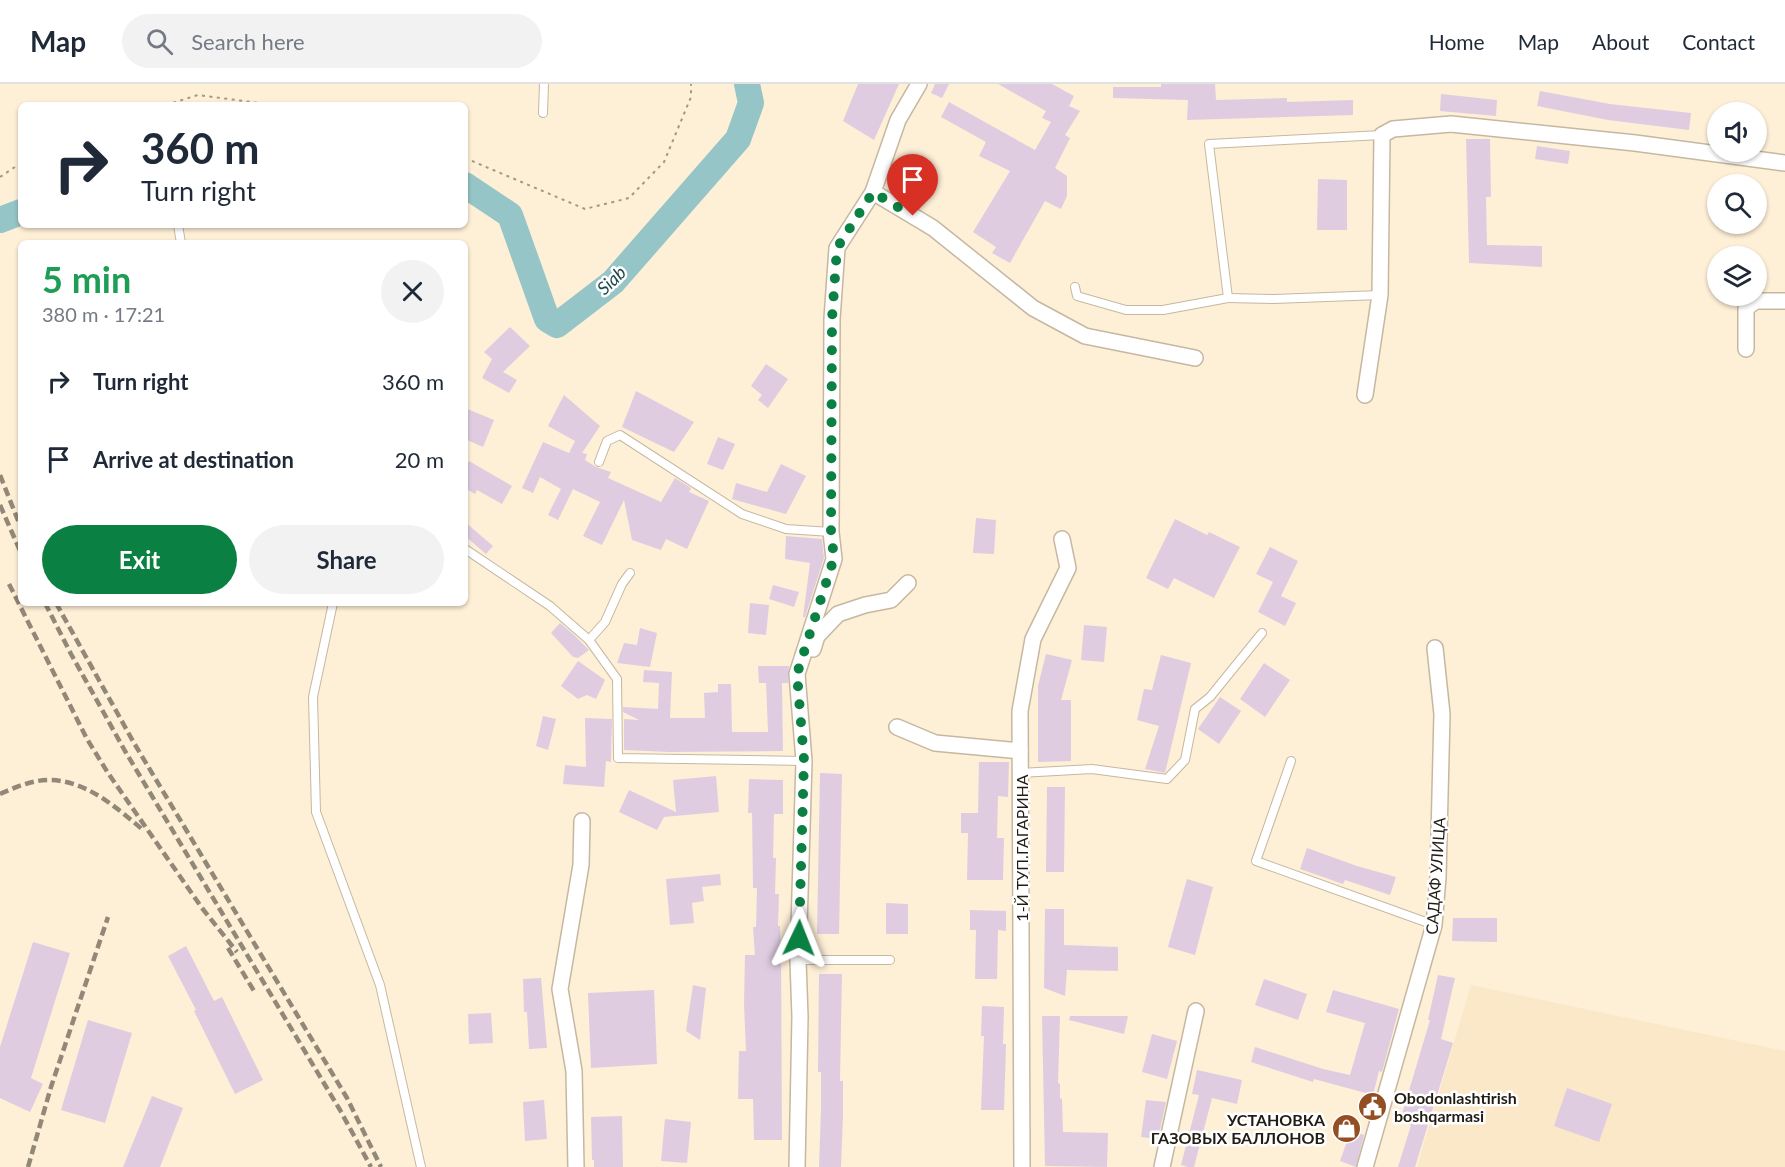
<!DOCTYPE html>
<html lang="en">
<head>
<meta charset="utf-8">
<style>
	body { margin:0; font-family:Lato,sans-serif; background:#f2f2f3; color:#1f2937; height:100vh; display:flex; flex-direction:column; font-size:22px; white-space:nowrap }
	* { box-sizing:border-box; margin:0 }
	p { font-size:20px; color:#747a83 }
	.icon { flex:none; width:33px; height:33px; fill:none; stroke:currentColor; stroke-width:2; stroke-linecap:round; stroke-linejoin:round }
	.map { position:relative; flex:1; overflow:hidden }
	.side { position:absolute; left:18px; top:156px; width:450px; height:366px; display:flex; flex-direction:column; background:#fff; border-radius:9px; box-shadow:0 2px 4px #0004 }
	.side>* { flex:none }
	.banner { position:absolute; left:18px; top:18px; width:450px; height:126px; border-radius:9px; box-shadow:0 2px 4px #0004; background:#fff; color:#1f2937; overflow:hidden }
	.controls { position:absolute; left:1707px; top:18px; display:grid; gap:12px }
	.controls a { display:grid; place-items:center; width:60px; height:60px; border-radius:50%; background:#fff; box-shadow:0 2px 4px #0004; font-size:30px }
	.pin { position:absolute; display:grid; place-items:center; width:51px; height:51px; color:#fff; margin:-62px -26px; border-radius:50% 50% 50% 0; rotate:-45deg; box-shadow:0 0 6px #0007 }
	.pin .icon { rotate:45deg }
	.me { position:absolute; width:66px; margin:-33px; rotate:2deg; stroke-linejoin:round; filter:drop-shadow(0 0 4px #0008) }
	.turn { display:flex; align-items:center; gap:21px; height:126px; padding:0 24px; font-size:27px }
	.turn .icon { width:78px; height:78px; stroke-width:2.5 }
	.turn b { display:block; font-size:42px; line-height:51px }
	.round { display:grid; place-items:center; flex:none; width:63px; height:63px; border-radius:32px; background:#f2f2f3 }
	.headline { display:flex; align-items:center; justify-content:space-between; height:102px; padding:0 24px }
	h1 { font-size:36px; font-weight:700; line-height:45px; color:#1e9e55 }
	.primary-button { display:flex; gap:12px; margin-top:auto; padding:12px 24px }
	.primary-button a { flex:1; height:69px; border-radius:36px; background:#0b8043; color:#fff; font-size:24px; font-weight:700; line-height:69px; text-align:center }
	.primary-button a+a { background:#f2f2f3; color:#1f2937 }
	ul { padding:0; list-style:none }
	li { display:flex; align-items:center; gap:18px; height:78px; padding:0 24px }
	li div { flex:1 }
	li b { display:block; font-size:22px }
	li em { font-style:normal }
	header { display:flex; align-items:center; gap:36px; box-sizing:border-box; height:84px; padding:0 30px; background:#fff; border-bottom:2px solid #e0e1e3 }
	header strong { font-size:28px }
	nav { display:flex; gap:33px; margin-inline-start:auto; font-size:21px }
	.search { width:420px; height:54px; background:#f2f2f3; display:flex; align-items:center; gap:15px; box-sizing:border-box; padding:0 21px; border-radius:33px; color:#747a83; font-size:22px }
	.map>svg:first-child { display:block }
</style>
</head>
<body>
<header>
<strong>Map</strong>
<div class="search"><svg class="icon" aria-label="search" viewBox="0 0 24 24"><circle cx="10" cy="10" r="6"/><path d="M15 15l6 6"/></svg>Search here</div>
<nav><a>Home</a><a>Map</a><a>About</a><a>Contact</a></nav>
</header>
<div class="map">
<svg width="1785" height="1083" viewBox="0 0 1785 1083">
	<rect width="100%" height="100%" fill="#feefd7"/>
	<path fill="#fbe8c8" d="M1471,901L1785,967V1083H1417Z"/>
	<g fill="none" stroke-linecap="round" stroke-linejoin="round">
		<g stroke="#95c5c6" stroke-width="26">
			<path d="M465,101L510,131L547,235L557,241L613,198L738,55L751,19L747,0"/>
			<path d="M0,136L21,128"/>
		</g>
	</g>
	<g fill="#e0cce1">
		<path d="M858,0H899L874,56L843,37Z"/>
		<path d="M935,0H949L942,14L931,9Z"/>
		<path d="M998,0H1052L1074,12L1069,22L1080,27L1065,51L1070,54L1055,84L1067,92V112L1061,125L1045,117L1010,179L992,169L996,163L973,148L1010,87L979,72L986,58L941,33L949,18L1035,66L1051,38L1042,34L1046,27Z"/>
		<path d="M1161,0H1215L1216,16L1287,14V18L1353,16V31L1187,36L1188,16L1113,14V3H1161Z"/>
		<path d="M1540,7L1610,20L1691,29L1689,46L1608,36L1537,22Z"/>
		<path d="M1441,10L1497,16L1496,32L1440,27Z"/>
		<path d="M1466,55H1490L1491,113H1486L1487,161L1542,162V183L1469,179Z"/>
		<path d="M1537,62L1570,67L1568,80L1535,75Z"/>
		<path d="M1318,95L1347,96V146H1317Z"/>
		<path d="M510,243L530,262L503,288L517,296L509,309L482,294L492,275L484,268Z"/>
		<path d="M766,280L788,295L768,324L758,316L762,311L751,302Z"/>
		<path d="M636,307L694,338L674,368L622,343Z"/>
		<path d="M564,311L600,342L582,369L587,370L585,376L596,383L611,388L608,394L661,418L675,394L691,404L689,408L709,417L687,465L666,455L661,466L632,456L624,416L602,461L583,452L600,418L573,405L558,436L548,431L561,405L540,393L533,409L522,404L543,358L569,369L575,357L548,342Z"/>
		<path d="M465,324L494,336L483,363L465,355Z"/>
		<path d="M718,353L735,360L723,386L707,380Z"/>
		<path d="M469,377L512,402L502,420L477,406L475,410L465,404V384Z"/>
		<path d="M781,380L806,392L786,430L732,415L736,399L767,408Z"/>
		<path d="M976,434L996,436L994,470L973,469Z"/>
		<path d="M1175,435L1207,451L1209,448L1240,463L1214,514L1174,494L1168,505L1146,494Z"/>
		<path d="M465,438L493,462L486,470L465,452Z"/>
		<path d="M786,452L822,455L824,474L805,533H803L810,479L785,475Z"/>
		<path d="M1270,463L1298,477L1281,512L1296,519L1285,542L1258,528L1273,498L1256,490Z"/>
		<path d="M773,501L799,508L794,523L769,515Z"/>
		<path d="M750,519L769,521L766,551L748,549Z"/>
		<path d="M560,539L573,550L589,566L578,574L573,573L551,549Z"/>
		<path d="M1084,541L1107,543L1104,578L1081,576Z"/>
		<path d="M640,544L657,549L650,583L617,579L624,559L637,561Z"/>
		<path d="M1046,570L1072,576L1061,616H1071V677L1038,678V602Z"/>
		<path d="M1161,571L1191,579L1165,689L1145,685L1159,642L1137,636L1144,605L1152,606Z"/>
		<path d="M578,577L605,596L596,615L587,611L578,615L561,602Z"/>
		<path d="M1264,579L1290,596L1265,633L1240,615Z"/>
		<path d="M758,582H789L788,599H782L783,667L669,668L624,666V635L639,636L623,628V623L658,625L659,599L643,598L644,586L672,588L670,634H705L704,609L718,608V600H731L732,648H768L766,599H759Z"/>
		<path d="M1220,613L1241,627L1219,660L1198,645Z"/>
		<path d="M543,632L556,635L548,666L536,662Z"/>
		<path d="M585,634L612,635L611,678L606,677L604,703L563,700L565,681L586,683Z"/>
		<path d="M979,678H1009L1008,713L998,712L997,754H1004L1003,796H967L968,749H961V729H978Z"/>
		<path d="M820,689L842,690L839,850H817Z"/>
		<path d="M716,692L719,728L664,733L657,746L619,728L629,706L676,728L673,696Z"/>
		<path d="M749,695L783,696V730H774L773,774H776L775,810H779L778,842H780L781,870L782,1056H754L753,1015H738L739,967H746L744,920L745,871H755L753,843H756L757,804H753L752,729H748Z"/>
		<path d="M1047,703H1065L1064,788H1046Z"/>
		<path d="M1307,764L1357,782L1396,793L1390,811L1345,796L1343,800L1300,785Z"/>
		<path d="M720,790L721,801L702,803L704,817L692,819L694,839L670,841L666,795Z"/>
		<path d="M1187,795L1213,803L1195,871L1168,863Z"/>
		<path d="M886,819L908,820V850H886Z"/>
		<path d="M1045,825H1064V861L1118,863V887L1067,886L1065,912L1044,904Z"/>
		<path d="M970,826L1006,827V847L998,846L997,895H975L976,846H970Z"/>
		<path d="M1453,834H1497V858L1452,857Z"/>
		<path d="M33,858L70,869L31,994L43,1000L30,1028L0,1014V963Z"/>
		<path d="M186,862L214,917L222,913L263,996L235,1010L194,927L196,926L168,872Z"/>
		<path d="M819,890H842L840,997H843V1031L841,1083H819L821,1026V988H818Z"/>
		<path d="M1438,891L1455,894L1441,955L1453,959L1415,1083H1398L1411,1041L1400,1037L1430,936H1428Z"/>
		<path d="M541,894L547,964L529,965L527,928H524L523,895Z"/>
		<path d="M1264,895L1307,910L1298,936L1255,921Z"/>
		<path d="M693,901L706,904L700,956L686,947Z"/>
		<path d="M654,906L657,980L591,984L588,909Z"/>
		<path d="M1333,906L1399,925L1382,988L1379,987L1373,1011L1314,995L1313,998L1251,978L1255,963L1323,985L1350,991L1365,939L1326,928Z"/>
		<path d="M982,922L1004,923L1003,960H1006L1004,1026H981L984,952H981Z"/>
		<path d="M491,929L493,959L469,960L468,930Z"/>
		<path d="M1042,932H1060L1058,999L1060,1000V1014L1062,1015L1063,1048L1108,1049L1107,1083L1045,1082Z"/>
		<path d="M1070,932H1128L1124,950L1069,936Z"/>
		<path d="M88,936L132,949L105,1039L61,1026Z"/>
		<path d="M1152,950L1177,957L1167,995L1142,988Z"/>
		<path d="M1197,986L1242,996L1237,1020L1212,1014L1194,1083H1188L1181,1081L1199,1011L1192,1010Z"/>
		<path d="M1567,1004L1612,1020L1599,1058L1554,1042Z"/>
		<path d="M152,1012L183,1024L160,1083H123Z"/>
		<path d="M544,1016L547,1055L525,1057L523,1018Z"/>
		<path d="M1146,1016L1166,1018L1158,1055L1141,1053Z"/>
		<path d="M622,1032L623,1083H594V1076H592L591,1033Z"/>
		<path d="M665,1035L691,1038L687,1079L661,1077Z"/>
		<path d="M1351,1046L1364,1051L1356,1083L1340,1077Z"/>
	</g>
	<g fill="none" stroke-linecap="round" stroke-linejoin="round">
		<defs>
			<g id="lane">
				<path d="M543,29L544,0"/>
				<path d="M178,141L181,159"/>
				<path d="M1075,203L1077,212L1126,226H1163L1228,214L1209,60L1382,51"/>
				<path d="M1228,214L1274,215L1380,211"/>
				<path d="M599,378L607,357L620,351L742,430L786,445L831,448"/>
				<path d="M465,465L550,522L589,556L617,595L618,674L804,677"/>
				<path d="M333,519L313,613L316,728L380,901L421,1083"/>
				<path d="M589,556L605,538L622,500L630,489"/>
				<path d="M1291,677L1256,777L1434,841"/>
				<path d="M1020,689L1092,685L1167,695L1185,676L1195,625L1210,613L1262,549"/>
				<path d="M798,876H890"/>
			</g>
			<g id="street">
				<path d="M873,108L933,144L1033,224L1085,252L1195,274"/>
				<path d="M1746,265V224L1756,217H1785"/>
				<path d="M1365,311L1380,211L1382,51L1393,45L1451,40L1635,59L1785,79"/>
				<path d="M813,565L817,552L838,530L865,521L891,516L908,499"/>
				<path d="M897,643L935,659L1020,667"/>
				<path d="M576,1083L574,987L560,905L581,781L582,737"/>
				<path d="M797,1083L800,933L798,876L804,677L797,590L834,475L831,448L832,235L837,164L873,108L898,36L919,0"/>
				<path d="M1022,1083L1020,627L1033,555L1068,484L1062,455"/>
				<path d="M1162,1083L1196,927"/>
				<path d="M1365,1083L1434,841L1438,793L1442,630L1435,564"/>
			</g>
		</defs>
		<use href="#lane" stroke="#c6b8a0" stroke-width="10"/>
		<use href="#street" stroke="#c6b8a0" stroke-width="18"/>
		<g stroke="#a29886" stroke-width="2" stroke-dasharray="3 4.5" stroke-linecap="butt">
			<path d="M166,21L198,11L274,21"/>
			<path d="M465,74L585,125L629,114L664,78L691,13V0"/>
			<path d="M0,93L21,79"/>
		</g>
		<use href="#lane" stroke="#fff" stroke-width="8"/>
		<use href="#street" stroke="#fff" stroke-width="15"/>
		<g stroke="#928878" stroke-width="4.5" stroke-dasharray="9 4.5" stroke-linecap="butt">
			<path d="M0,391L21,444"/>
			<path d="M0,421L21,469"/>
			<path d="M9,500L87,655L108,689L202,824L237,868"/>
			<path d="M45,519L71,570L125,667L340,1026L371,1083"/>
			<path d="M56,519L134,659L347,1014L381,1083"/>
			<path d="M0,710C16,703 32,696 49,696C86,696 117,724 143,746"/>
			<path d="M228,864L254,907"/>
			<path d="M28,1083L51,1003L108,833"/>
		</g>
	</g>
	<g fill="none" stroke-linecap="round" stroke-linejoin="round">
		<path stroke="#0b8043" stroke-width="10" stroke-dasharray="0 18" d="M799,854L804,676L797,590L834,474L831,448L832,235L837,164L873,108L913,132"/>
	</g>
	<defs>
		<symbol id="civic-disc" viewBox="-11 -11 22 22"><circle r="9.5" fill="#934f23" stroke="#fff"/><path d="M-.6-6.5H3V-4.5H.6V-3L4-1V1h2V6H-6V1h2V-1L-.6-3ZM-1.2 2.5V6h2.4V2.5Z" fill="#fff"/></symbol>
		<symbol id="shop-disc" viewBox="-11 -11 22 22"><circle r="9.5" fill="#934f23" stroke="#fff"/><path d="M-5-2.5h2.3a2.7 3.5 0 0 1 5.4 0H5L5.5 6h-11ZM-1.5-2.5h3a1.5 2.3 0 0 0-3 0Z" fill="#fff"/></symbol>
	</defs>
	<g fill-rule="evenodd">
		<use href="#civic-disc" x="1356" y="1006" width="33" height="33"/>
		<use href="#shop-disc" x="1330" y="1028" width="33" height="33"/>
	</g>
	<g text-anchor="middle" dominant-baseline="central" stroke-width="5" stroke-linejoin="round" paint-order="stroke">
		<g font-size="16" fill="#221d14" stroke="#fff">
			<text transform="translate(1021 764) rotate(-90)">1-Й ТУП.ГАГАРИНА</text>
			<text transform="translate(1435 792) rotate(-86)">САДАФ УЛИЦА</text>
		</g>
		<g font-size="16" font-weight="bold" fill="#221d14" stroke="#fff" text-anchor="start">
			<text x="1394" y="1013">Obodonlashtirish<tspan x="1394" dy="18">boshqarmasi</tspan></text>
			<text x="1325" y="1035" text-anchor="end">УСТАНОВКА<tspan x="1325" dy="18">ГАЗОВЫХ БАЛЛОНОВ</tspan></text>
		</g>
		<g font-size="18" font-style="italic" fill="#1c484a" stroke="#fff">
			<text transform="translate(611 196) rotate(-44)">Siab</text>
		</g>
	</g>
</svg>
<div class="controls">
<a><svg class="icon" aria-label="sound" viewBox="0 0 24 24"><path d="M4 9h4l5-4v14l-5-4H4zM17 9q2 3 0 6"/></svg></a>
<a><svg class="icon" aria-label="search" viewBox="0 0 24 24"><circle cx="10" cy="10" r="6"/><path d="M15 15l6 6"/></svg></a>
<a><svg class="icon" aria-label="layers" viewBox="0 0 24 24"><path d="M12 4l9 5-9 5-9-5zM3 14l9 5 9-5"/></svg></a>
</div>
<div class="pin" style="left:913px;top:132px;background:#d93025"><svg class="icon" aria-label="arrive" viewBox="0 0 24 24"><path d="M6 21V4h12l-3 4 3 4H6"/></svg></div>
<svg class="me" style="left:799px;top:854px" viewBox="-20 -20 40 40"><path d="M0-17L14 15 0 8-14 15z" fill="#0b8043" stroke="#fff" stroke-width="4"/></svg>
<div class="banner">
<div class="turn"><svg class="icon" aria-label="right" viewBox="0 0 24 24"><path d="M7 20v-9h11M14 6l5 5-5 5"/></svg><div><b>360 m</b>Turn right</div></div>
</div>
<section class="side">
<div class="headline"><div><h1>5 min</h1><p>380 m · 17:21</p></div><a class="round"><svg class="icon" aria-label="close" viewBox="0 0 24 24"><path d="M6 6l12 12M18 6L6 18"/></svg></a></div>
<ul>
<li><svg class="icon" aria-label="right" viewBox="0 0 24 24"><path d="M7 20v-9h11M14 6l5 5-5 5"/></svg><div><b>Turn right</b></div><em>360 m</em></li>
<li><svg class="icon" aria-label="arrive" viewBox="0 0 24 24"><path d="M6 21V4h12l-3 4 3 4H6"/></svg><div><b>Arrive at destination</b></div><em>20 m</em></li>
</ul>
<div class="primary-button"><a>Exit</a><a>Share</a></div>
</section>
</div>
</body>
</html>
